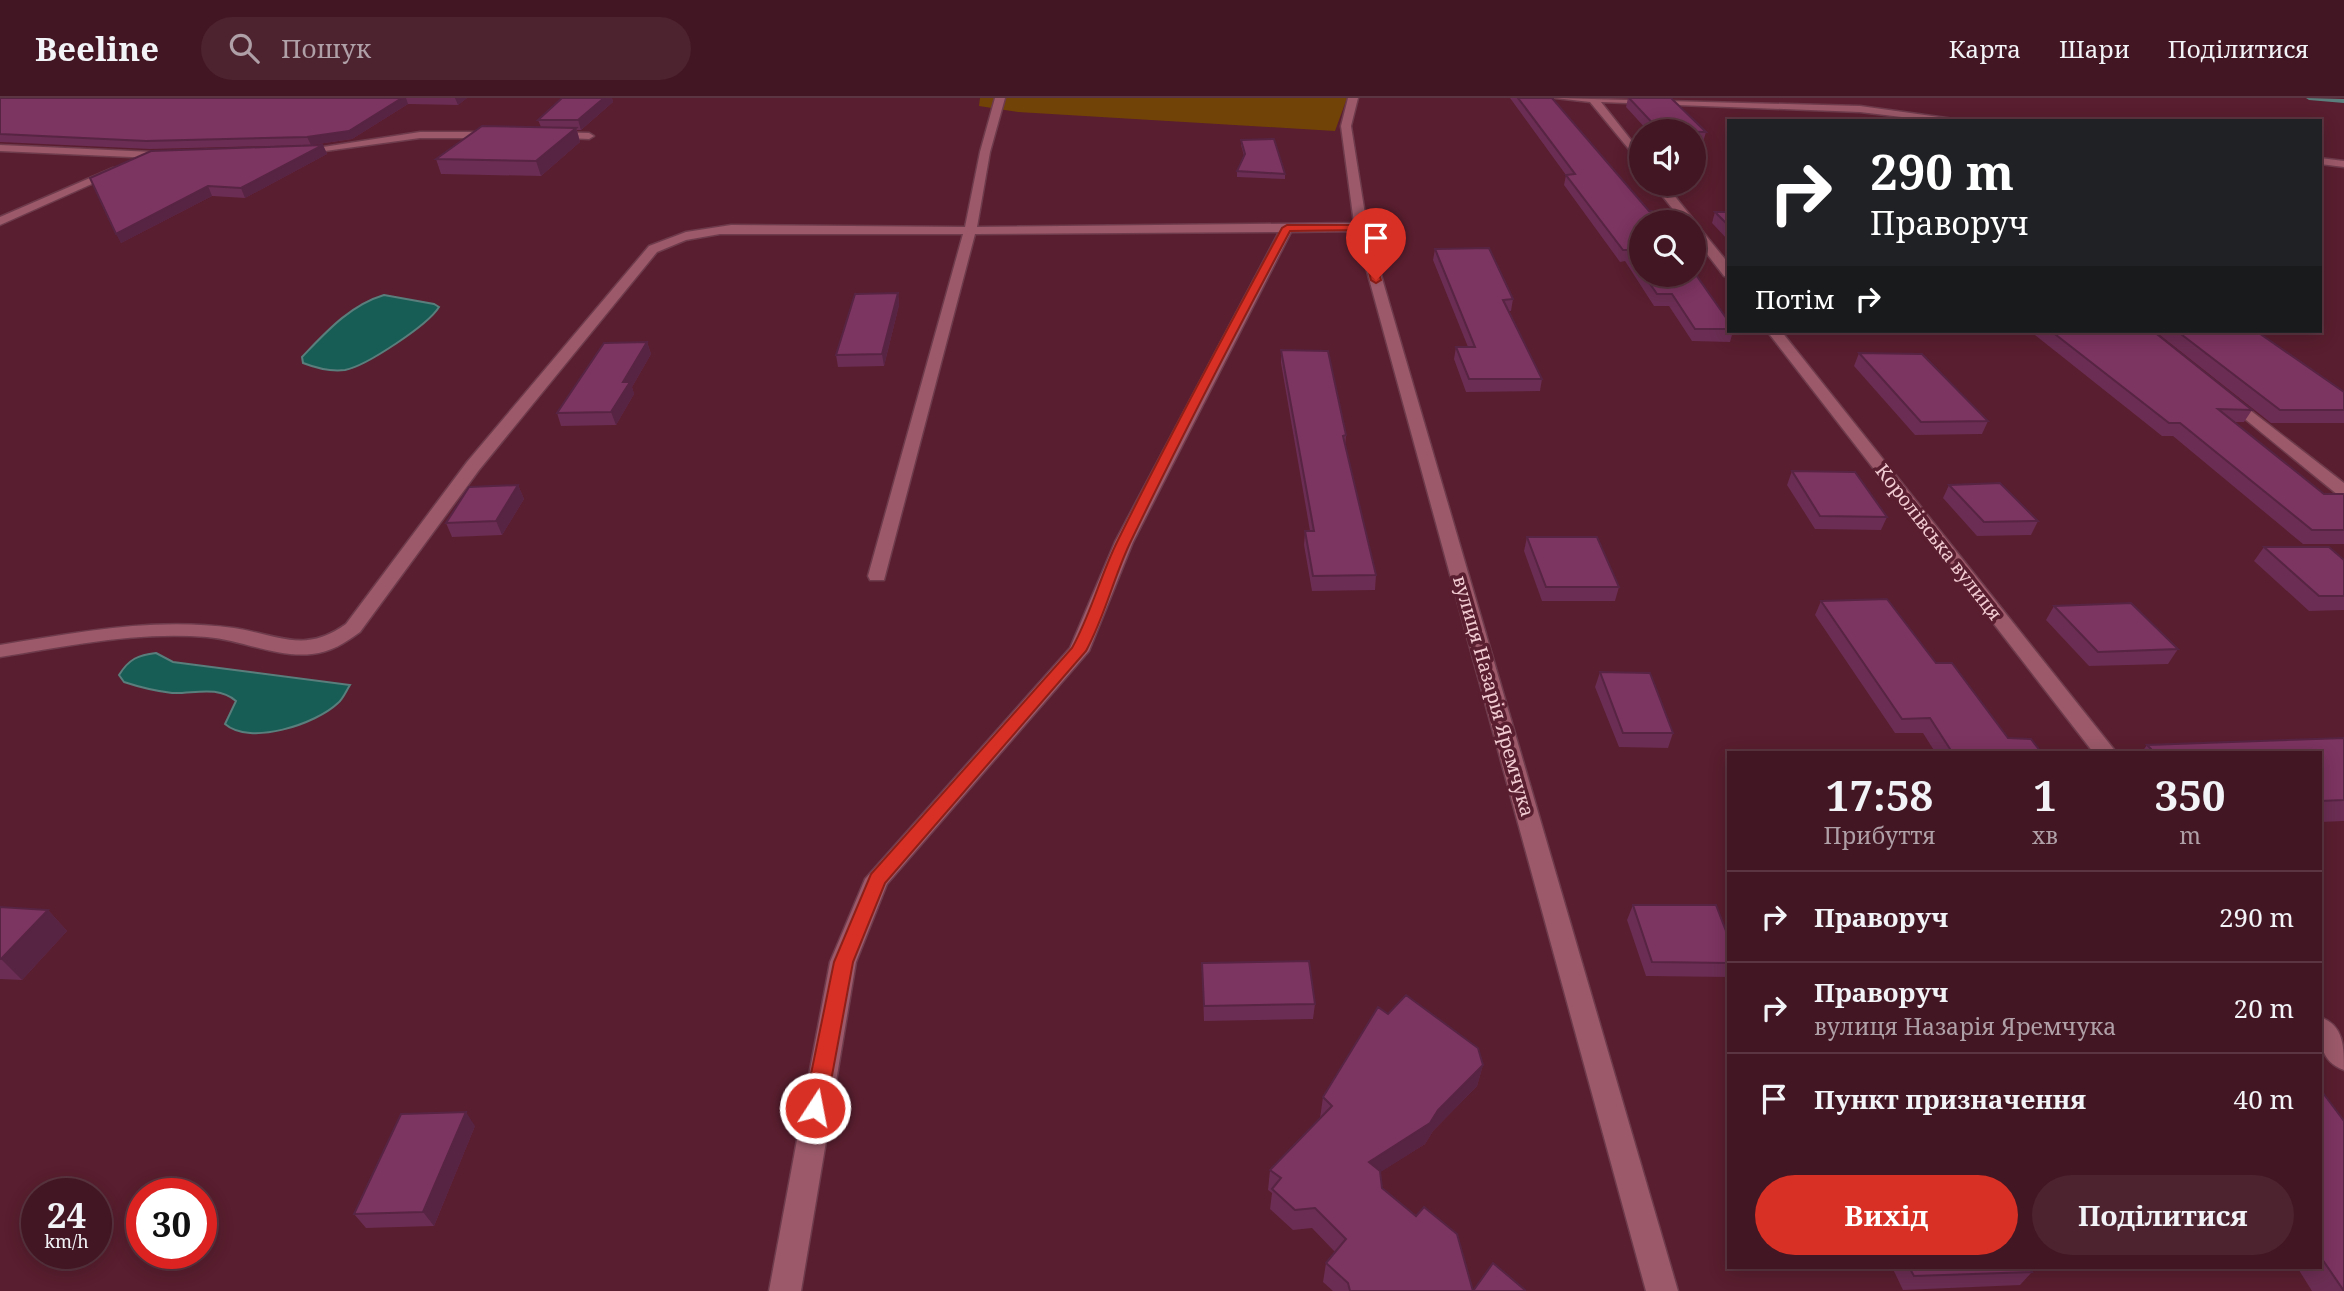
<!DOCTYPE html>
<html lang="uk">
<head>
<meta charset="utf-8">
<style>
	body { margin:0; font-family:"Noto Serif",serif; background:#4d2330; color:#f1f3f6; height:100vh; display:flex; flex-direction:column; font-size:26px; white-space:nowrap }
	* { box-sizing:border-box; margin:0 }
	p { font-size:23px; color:#af9fa6 }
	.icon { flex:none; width:38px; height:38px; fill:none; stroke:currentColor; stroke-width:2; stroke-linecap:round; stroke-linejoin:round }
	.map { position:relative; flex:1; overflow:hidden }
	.panel { position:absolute; left:1727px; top:653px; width:595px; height:518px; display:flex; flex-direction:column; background:#431623; border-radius:0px; box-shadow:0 4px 18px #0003,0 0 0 2px #5b3541 }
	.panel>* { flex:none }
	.top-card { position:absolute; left:1727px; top:21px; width:595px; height:214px; border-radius:0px; box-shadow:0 4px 18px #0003,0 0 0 2px #5b3541; background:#202124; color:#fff; overflow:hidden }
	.buttons { position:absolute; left:1629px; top:21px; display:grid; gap:14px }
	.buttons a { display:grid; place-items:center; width:77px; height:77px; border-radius:50%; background:#431623; box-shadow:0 4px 18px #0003,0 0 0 2px #5b3541; font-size:35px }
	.speed { position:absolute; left:21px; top:1080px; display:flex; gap:14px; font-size:35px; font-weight:700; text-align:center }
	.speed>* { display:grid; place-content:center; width:91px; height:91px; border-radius:50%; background:#431623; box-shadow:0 4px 18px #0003,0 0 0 2px #5b3541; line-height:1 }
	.speed small { font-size:18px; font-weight:400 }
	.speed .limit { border:10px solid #d22; background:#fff; color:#111 }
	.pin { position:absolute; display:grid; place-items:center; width:60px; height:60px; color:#fff; margin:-72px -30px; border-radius:50% 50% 50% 0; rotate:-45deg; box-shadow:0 0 7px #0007 }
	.pin .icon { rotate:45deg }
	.me { position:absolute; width:77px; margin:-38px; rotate:11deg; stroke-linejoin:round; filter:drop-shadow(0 0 5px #0008) }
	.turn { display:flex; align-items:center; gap:24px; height:147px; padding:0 28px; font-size:32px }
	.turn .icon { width:91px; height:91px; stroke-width:2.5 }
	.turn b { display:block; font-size:49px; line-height:60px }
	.then { display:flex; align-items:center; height:66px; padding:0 28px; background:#0003; gap:14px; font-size:26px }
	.eta { display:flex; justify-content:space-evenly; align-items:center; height:119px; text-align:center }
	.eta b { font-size:42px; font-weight:700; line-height:49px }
	.primary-button { display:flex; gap:14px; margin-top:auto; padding:14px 28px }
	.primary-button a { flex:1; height:80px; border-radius:42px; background:#d93025; color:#fff; font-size:28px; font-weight:700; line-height:80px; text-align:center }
	.primary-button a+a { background:#4d2330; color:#f1f3f6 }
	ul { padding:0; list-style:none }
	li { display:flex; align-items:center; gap:21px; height:91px; padding:0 28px; border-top:2px solid #5b3541 }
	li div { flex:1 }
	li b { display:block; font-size:26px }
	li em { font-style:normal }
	header { display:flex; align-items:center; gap:42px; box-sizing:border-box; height:98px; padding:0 35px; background:#431623; border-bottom:2px solid #5b3541 }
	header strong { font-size:33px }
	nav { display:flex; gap:38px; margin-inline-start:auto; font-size:24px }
	.search { width:490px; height:63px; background:#4d2330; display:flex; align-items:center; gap:18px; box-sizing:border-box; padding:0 24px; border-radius:38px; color:#af9fa6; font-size:26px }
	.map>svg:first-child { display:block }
</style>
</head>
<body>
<header>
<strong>Beeline</strong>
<div class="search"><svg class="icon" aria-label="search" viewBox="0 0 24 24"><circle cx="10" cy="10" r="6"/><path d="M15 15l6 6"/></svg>Пошук</div>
<nav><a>Карта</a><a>Шари</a><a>Поділитися</a></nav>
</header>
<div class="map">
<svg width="2344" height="1193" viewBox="0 0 2344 1193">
	<rect width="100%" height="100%" fill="#591e2f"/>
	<path fill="#724307" d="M980,0H1347L1335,33L1018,14L979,8Z"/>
	<g fill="#175d56" stroke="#597e7c" stroke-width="2">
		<path d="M384,197L434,206L439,209C428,227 366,268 345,272C330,274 316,270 303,265L302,259C326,234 350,207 384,197Z"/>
		<path d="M156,555L173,564L350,587C346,593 343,601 338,605C316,626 250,648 225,626L236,603C217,587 194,596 172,595C156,593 139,589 124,584L119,577C129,561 138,557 156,555Z"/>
	</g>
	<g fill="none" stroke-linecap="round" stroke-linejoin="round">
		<path fill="#597e7c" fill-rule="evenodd" d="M2306,0L2344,1V5L2309,2Z"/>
		<defs>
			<g id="minor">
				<path d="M995,0H1005L990,54L977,129L1354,125L1341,28L1348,0H1358L1351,28L1367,129L1678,1193H1646L1356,133L1291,134L1133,444L1089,553L887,786L856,864L801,1193H769L830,864L865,781L1070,550L1115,444L1279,134L975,136L884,482H870L868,478L963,136H720L686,142L657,154L479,372L360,534C345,545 331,554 312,556C278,560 241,542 207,539C137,533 68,548 0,559V547C78,534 155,519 234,530C279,537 305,556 346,526L467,364L649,148L686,134L731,127L965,129L980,54Z"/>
				<path d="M1555,0L1860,8L1968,23H1935L1860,14L1601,4L1642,56V67L1590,4Z"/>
				<path d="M420,34H497L502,37L497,40H420L296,57L291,54Z"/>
				<path d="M550,34L589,35L594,38L589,41L546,39V35Z"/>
				<path d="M0,47L153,54L158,57L153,60L0,53Z"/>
				<path d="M2320,60L2344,63V69L2320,66Z"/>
				<path d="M113,70L123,72L0,127V119Z"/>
				<path d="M1653,86H1665L1693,121L1695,124L1694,126L1683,124Z"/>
				<path d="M1694,127L1698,128L1729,166V179L1724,178L1694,139Z"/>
				<path d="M1767,233H1781L2116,654H2093Z"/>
				<path d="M2228,295L2344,385V398L2338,397L2223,303V297Z"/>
				<path d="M2320,919C2344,927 2344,949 2344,972C2319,963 2320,942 2320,919Z"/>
			</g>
		</defs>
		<use href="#minor" stroke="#6e3b4c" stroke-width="3"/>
		<use href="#minor" fill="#9b5969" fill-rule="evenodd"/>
	</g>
	<g fill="#6b2d53">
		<path d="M0,0H467L458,7L408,6L352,41L311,47L150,51L0,44Z"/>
		<path d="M562,0H612L613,4L581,32H577L580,44L541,78L441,76L436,61L541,29L538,22Z"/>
		<path d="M1510,0H1552L1642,124V177H1694L1729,224V233H1733L1730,244L1692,243L1669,208H1654L1625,163L1620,164L1564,87L1566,77Z"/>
		<path d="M1628,0L1706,34L1703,44H1694V33H1648L1626,9Z"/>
		<path d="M1241,42L1285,76V81L1237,79V73L1244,58L1241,47Z"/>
		<path d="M323,47L327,56L245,100L212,98L121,145L90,80Z"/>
		<path d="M1715,114H1729V143L1712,125Z"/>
		<path d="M1435,151L1513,201L1511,213H1509L1542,281L1540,293L1466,294L1454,261L1456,249H1468L1433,162Z"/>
		<path d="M898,195L899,207L884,268L838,269L836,257Z"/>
		<path d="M2036,233H2153L2252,312L2244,324H2234L2324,396H2344V446H2303L2173,338H2162L2035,237Z"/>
		<path d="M2156,233H2258L2257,234L2344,294V325H2271L2156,234Z"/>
		<path d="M647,244L651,256L632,289L634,296L616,327L561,328L557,315Z"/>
		<path d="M1281,252L1346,337L1345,349L1376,477L1375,492L1312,493L1304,447L1305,433H1310L1281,265Z"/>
		<path d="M1859,255L1988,323L1982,336L1915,337L1854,268Z"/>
		<path d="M1792,373L1887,419L1881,432L1815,431L1787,387Z"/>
		<path d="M518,387L524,401L502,437L452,439L446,425Z"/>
		<path d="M1949,387L2038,423L2031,437L1977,438L1943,400Z"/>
		<path d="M1527,439L1619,489L1615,503H1542L1524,453Z"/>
		<path d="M2264,449L2344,462V512L2309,513L2254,463Z"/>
		<path d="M1821,503L1936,565L2008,640L2041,654H1935L1923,635H1895L1815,517Z"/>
		<path d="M2054,508L2178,551L2168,566L2089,568L2046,522Z"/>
		<path d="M1600,574L1673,635L1668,650L1619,649L1595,589Z"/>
		<path d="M2344,640V723L2320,724V654H2142L2147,647Z"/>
		<path d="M1633,807L1729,841V879L1646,878L1627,822Z"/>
		<path d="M0,809L48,812L67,833L22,882L0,881Z"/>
		<path d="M1202,865L1315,906L1313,921L1204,923Z"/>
		<path d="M1388,916L1483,967L1477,988L1433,1033L1425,1046L1380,1074L1382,1090L1473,1193H1333L1323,1184L1326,1165L1335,1154L1312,1130L1293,1132L1270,1111L1272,1095L1268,1092L1270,1072L1320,1020L1323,999Z"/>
		<path d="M2320,991L2344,1193H2312L2297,1169H2320Z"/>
		<path d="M475,1028L434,1128L366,1130L354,1116Z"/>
		<path d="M1892,1169H2029L2032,1174L2020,1187L1903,1192Z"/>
	</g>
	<g fill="#572443">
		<path d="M402,0H406L408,6L352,41L311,47L307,39Z"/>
		<path d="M455,0H467L458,7Z"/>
		<path d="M604,0H612L613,4L581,32L578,22Z"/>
		<path d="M576,30L580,44L541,78L536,63Z"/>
		<path d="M323,47L327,56L245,100L241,90Z"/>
		<path d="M208,88L212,98L121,145L116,136Z"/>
		<path d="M898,195L899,207L884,268L882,256Z"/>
		<path d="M647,244L651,256L632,289L634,296L616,327L611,314L623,284Z"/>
		<path d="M518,387L524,401L502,437L496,423Z"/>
		<path d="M48,812L67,833L22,882L1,861Z"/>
		<path d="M1483,967L1477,988L1433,1033L1425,1046L1365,1084L1369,1064L1438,1012Z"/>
		<path d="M466,1014L475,1028L434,1128L423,1114Z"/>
	</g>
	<g fill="#7c3460" stroke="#572443" stroke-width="2">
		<path d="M0,0H402L349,33L307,39L146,43L0,36Z"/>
		<path d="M562,0H604L578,22H538Z"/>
		<path d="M1518,0H1552L1649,113H1652L1660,124H1642V172L1628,152H1623L1566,77L1575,76Z"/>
		<path d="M1629,0H1671L1706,34L1660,33Z"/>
		<path d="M482,28L576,30L536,63L436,61Z"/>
		<path d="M1274,41L1285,76L1237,73L1245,56L1241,42Z"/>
		<path d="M323,47L241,90L208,88L116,136L90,80L151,53Z"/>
		<path d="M1715,114H1729V128Z"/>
		<path d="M1489,150L1513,201L1503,202L1542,281H1469L1456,249H1475L1435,151Z"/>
		<path d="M1694,174L1729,224V231H1695L1672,196H1657L1644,177H1694Z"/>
		<path d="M898,195L882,256L836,257L855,196Z"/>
		<path d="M2051,233H2153L2252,312L2218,311L2324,396H2344V432H2312L2180,325H2169Z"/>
		<path d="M2177,233H2256L2344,294V312H2280Z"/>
		<path d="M647,244L623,284H630L611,314L557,315L604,245Z"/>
		<path d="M1281,252L1328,253L1346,337L1343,338L1376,477L1313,478L1305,433H1314Z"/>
		<path d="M1859,255L1922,256L1988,323L1921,324Z"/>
		<path d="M1792,373L1855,374L1887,419L1820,418Z"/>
		<path d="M2000,385L2038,423L1984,424L1949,387Z"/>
		<path d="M518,387L496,423L446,425L469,389Z"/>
		<path d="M1527,439H1597L1619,489H1546Z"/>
		<path d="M2264,449H2329L2344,462V498H2319Z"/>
		<path d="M1887,501L1936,565H1952L2008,640L2031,641L2041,654H1952L1930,620L1902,621L1821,503Z"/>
		<path d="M2131,505L2178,551L2098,554L2054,508Z"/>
		<path d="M1600,574L1650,575L1673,635H1623Z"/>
		<path d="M2344,640V702L2320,703V654H2154L2147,647Z"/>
		<path d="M1633,807H1716L1729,841V865L1652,864Z"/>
		<path d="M0,809L48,812L1,861H0Z"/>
		<path d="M1309,863L1315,906L1204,908L1202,865Z"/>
		<path d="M1406,897L1478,950L1483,967L1438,1012L1430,1025L1369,1064L1380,1073L1382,1090L1416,1118L1424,1109L1457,1136L1473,1193H1350L1348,1185L1326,1165L1346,1141L1315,1110L1295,1112L1272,1091L1281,1080L1270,1072L1332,1008L1323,999L1378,909L1388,916Z"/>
		<path d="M2320,991L2344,1023V1193L2320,1158Z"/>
		<path d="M466,1014L423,1114L354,1116L401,1016Z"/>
		<path d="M1493,1165L1525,1192V1193H1473Z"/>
		<path d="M1909,1169H2029L2032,1174L1914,1178Z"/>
	</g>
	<path fill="#d93025" stroke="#8d1f18" stroke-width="2" d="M1287,127H1365L1381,182L1376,185L1371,182L1358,132L1290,133C1235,236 1181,339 1130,445C1113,481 1105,518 1086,553L885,785L853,864L826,1010L823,1017L815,1020L808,1017L804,1010L834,864L871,776L1072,550C1091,516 1100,478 1118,442C1170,337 1226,233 1282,130Z"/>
	<g text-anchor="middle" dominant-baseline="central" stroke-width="7" stroke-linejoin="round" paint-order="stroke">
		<g font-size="19" fill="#f2ccd3" stroke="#591e2f">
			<text transform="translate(1939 444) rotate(52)">Королівська вулиця</text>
			<text transform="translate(1494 598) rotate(74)">вулиця Назарія Яремчука</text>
		</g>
	</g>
</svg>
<div class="buttons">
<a><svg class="icon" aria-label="sound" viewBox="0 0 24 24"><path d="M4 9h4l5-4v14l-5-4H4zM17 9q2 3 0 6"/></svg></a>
<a><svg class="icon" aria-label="search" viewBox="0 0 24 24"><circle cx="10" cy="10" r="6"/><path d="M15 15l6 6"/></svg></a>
</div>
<div class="speed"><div>24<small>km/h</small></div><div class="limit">30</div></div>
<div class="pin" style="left:1376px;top:182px;background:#d93025"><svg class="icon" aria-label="arrive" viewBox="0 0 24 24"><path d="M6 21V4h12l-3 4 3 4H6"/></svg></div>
<svg class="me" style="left:815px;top:1010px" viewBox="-20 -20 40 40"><circle r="17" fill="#d93025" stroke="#fff" stroke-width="3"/><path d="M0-11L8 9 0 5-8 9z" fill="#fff"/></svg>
<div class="top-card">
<div class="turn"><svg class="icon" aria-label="right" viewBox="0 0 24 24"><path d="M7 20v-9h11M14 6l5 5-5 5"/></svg><div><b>290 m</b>Праворуч</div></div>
<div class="then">Потім<svg class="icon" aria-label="right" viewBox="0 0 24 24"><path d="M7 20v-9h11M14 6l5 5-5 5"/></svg></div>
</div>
<section class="panel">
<div class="eta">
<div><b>17:58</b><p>Прибуття</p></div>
<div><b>1</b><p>хв</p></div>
<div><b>350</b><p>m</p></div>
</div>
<ul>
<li><svg class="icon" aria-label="right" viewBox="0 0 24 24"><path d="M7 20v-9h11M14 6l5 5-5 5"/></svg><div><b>Праворуч</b></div><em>290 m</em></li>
<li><svg class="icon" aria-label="right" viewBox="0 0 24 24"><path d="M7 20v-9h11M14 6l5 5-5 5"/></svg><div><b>Праворуч</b><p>вулиця Назарія Яремчука</p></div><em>20 m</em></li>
<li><svg class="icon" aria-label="arrive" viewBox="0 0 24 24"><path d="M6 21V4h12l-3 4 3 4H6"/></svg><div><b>Пункт призначення</b></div><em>40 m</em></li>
</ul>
<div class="primary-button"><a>Вихід</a><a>Поділитися</a></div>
</section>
</div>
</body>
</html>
